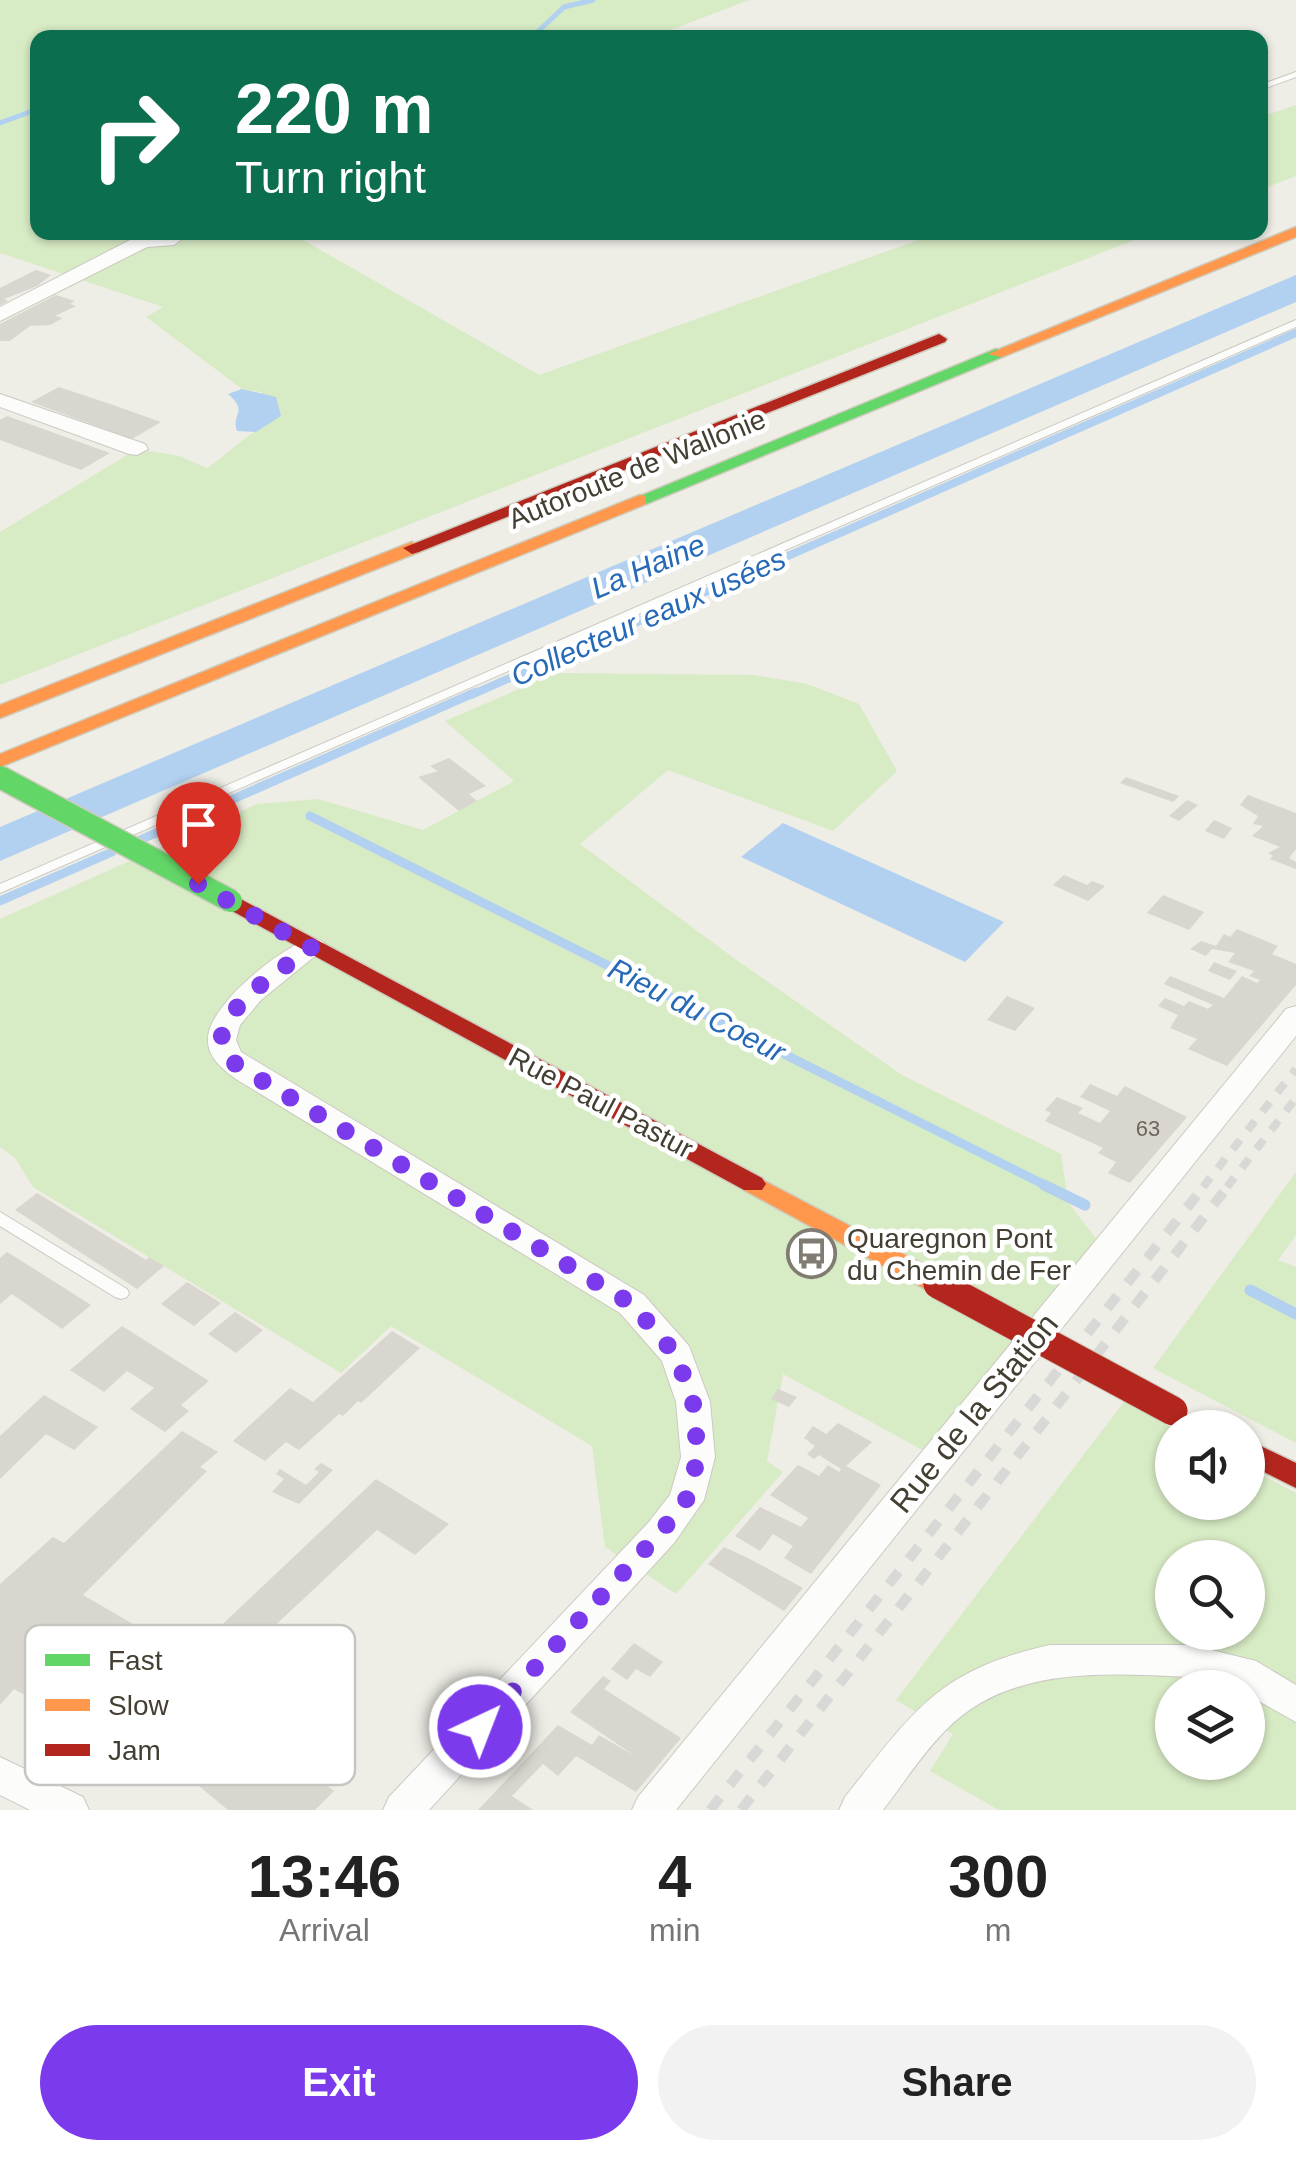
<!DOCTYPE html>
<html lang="en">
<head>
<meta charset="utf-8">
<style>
	body { margin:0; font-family:Arial,sans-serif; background:#f2f2f2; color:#222; height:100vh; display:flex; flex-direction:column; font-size:38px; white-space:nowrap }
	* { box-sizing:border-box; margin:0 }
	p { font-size:32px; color:#767676 }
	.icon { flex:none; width:55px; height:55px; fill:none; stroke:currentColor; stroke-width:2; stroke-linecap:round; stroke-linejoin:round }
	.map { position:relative; height:1810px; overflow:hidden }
	.drawer { display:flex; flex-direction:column; background:#fff; flex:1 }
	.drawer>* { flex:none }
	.banner { position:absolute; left:30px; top:30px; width:1238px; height:210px; border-radius:20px; box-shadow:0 2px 8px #0004; background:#0b6e4f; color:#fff; overflow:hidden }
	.fabs { position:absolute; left:1155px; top:1410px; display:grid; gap:20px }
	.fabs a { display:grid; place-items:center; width:110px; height:110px; border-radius:50%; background:#fff; box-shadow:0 2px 8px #0004; font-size:50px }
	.pin { position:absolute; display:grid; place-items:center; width:85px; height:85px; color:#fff; margin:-102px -42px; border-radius:50% 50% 50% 0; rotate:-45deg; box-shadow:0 0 10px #0007 }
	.pin .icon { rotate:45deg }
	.me { position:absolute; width:110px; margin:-55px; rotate:43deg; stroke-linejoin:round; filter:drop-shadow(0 0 8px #0008) }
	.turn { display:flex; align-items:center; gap:35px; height:210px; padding:0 40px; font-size:45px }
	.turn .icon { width:130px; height:130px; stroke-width:2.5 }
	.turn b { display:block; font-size:70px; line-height:85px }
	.eta { display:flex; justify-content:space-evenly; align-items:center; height:170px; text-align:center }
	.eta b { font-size:60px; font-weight:700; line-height:70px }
	.button { display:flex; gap:20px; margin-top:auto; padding:20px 40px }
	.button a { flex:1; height:115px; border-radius:60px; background:#7c3aed; color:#fff; font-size:40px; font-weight:700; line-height:115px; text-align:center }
	.button a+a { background:#f2f2f2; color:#222 }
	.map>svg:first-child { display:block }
</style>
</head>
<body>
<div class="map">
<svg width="1296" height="1810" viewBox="0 0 1296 1810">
	<rect width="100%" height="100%" fill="#eeede6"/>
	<g fill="#d7ebc4" fill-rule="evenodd">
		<path d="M0,0H749L652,37L38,38V232L291,233L539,375L938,233H1152L0,685V532L137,449L179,456L207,468C227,455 245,435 264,427L261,392L242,389L146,317L163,307L0,253Z"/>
		<path d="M1296,105V176L1260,190V117Z"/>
		<path d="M556,673L754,675L807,684L859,704L897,771L833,831L668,770L580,844L735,959L902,1075L1061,1154L1068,1202L1100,1244L930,1454L783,1374L767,1461L783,1472L676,1594L605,1547L592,1446L391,1326L341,1373L33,1187L15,1158L0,1147V919L257,804L318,799L423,830L514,781L445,721Z"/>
		<path d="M1296,1172V1235L1278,1260L1296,1267V1443L1153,1368Z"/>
		<path d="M1124,1402L1173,1428L1172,1502H1248V1467L1296,1493V1810H999L930,1771L953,1734L896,1700ZM1172,1558H1248V1632H1172ZM1172,1688H1248V1762H1172Z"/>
	</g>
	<g fill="#b2d1f0">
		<path d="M1296,275V302L0,861V827Z"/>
		<path d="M242,389L276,397L281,416L256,432L237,431C231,413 249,412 228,394Z"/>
		<path d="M783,823L1004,922L965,962L741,857Z"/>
	</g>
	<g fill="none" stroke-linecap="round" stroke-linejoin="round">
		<g stroke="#b2d1f0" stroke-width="5">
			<path d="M531,38L564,7L593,0"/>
			<path d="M0,123L38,109"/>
		</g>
		<path stroke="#b2d1f0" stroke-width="8" d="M471,695L1296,333"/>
		<g stroke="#b2d1f0" stroke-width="9">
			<path d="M310,816L1049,1187"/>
			<path d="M140,840L476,692"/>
			<path d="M0,901L112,852"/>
		</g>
		<g stroke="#b2d1f0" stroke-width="11">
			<path d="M1044,1185L1085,1205"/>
			<path d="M1250,1290L1296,1314"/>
		</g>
	</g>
	<g fill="#d8d6ce">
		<path d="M36,270L51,275L37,286L4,299L8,301L0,305V288Z"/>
		<path d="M56,295L75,301L70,304L76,306L55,316L63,318L50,325L30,326L10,341H0V324Z"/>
		<path d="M59,387L110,404L161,422L132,439L31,402Z"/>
		<path d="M7,416L71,439L110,453L81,470L0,440V420Z"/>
		<path d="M449,758L486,786L469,794L477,801L459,811L418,777L438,771L430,766Z"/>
		<path d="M1126,777L1179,796L1173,802L1120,783Z"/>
		<path d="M1248,795L1296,813V849L1289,858L1296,862V869L1270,859L1273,856L1268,853L1280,847L1252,836L1263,826L1253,824L1258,816L1240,805Z"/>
		<path d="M1187,800L1198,805L1179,821L1169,816Z"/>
		<path d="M1214,820L1232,828L1224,839L1205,831Z"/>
		<path d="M1064,875L1087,885L1092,881L1105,886L1088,901L1053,885Z"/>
		<path d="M1163,895L1204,912L1189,930L1147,913Z"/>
		<path d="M1237,929L1278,946L1272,954L1296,964V985L1227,1066L1188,1049L1197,1039L1170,1028L1178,1015L1158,1006L1165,998L1184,1006L1189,1001L1208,1009L1213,1005L1164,984L1170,976L1224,998L1242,976L1257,983L1260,980L1249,976L1254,971L1228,962L1235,953L1212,949L1206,956L1190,949L1201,941L1216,946L1224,934L1230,937Z"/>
		<path d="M1214,962L1237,971L1230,980L1208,971Z"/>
		<path d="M1007,996L1035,1008L1015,1031L987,1020Z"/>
		<path d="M1090,1084L1117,1096L1125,1086L1187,1117L1130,1183L1108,1173L1116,1162L1098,1153L1103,1148L1045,1121L1051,1113L1045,1110L1057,1097L1083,1108L1078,1113L1100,1123L1110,1111L1080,1097Z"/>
		<path d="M37,1193L146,1260L149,1257L164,1266L137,1289L15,1210Z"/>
		<path d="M7,1252L39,1272L91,1305L62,1329L12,1294L0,1304V1258Z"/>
		<path d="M187,1282L221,1303L194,1326L161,1304Z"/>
		<path d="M235,1312L263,1330L236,1353L208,1334Z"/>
		<path d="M122,1326L209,1381L181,1405L189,1411L165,1432L130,1409L154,1388L127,1371L104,1392L70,1370Z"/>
		<path d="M392,1331L420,1348L361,1403L358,1401L343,1416L339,1414L299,1450L286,1442L265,1461L233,1441L290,1388L313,1402Z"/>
		<path d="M778,1389L797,1397L789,1407L771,1399Z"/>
		<path d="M44,1395L98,1427L74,1450L46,1434L0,1479V1436Z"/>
		<path d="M838,1423L872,1442L846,1466L881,1485L811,1574L784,1558L793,1546L773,1534L760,1551L735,1536L760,1507L801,1527L808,1518L770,1495L798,1465L819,1476L828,1465L839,1472L841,1469L819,1455L814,1459L807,1454L815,1446L804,1438L813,1426L826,1434Z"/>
		<path d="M182,1431L218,1452L200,1467L207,1471L83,1595L159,1639L147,1653L144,1651L82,1727L14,1689L0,1705V1584L53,1537L64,1543Z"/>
		<path d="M321,1463L333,1470L299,1504L272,1492L284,1479L276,1474L280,1469L306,1485L319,1472L314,1469Z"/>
		<path d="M376,1479L449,1524L415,1555L377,1530L250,1649L259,1656L239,1675L246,1679L212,1720L231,1731L286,1679L316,1702L304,1713L327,1731L297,1761L334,1791L315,1810H228L188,1777L183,1784L148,1764L213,1684L237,1662L232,1659L182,1711L152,1691Z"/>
		<path d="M724,1547L750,1559L803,1588L784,1611L708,1564Z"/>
		<path d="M634,1643L663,1662L650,1677L636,1669L627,1680L611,1669Z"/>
		<path d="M603,1676L611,1681L604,1689L681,1738L636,1792L576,1756L558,1776L543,1764L512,1796L533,1810H478L558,1725L592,1745L599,1735L635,1756L570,1712Z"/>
		<path d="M517,1723L528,1730L505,1758L494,1750Z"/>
	</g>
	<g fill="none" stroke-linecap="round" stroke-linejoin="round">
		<defs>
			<g id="lane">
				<path d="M1296,72V77L1260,90V85Z"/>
				<path d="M1296,320V327L0,893V884Z"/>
				<path d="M0,1212L127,1289L129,1293L127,1297L121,1299L115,1297L0,1226Z"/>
			</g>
			<g id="street">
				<path d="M127,232L156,237L191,232L174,245L147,247L0,321V307L130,240Z"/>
				<path d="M0,394L145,444L148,449L137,455L129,454L0,407Z"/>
				<path d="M312,938L322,941L326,947L261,1000L240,1025L236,1040L241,1052L644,1295L689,1346L710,1402L715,1457L704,1500L674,1543L429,1810H383L389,1797L648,1523L670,1495L681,1457L676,1402L662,1361L620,1313L236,1079C224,1070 209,1059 208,1042C204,1008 282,946 312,938Z"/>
				<path d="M1296,1006V1036L676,1810H632L638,1797L1286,1009Z"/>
				<path d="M1050,1645H1191L1256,1661L1296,1685V1722L1248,1695V1688C1227,1688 1207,1678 1187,1677C1104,1673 1007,1666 945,1731C922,1754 903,1784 883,1810H839L845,1797C913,1712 937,1670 1050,1645Z"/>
				<path d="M0,1757L83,1797L89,1810H30L0,1795Z"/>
			</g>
			<path id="fast" d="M996,349L1002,351V357L646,504H634L631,500Z"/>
			<g id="slow">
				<path d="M1296,227V237L1002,357L988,354Z"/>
				<path d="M640,495L646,496V504L0,767V754Z"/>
				<path d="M412,542L421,548L419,552L0,718V705Z"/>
				<path d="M753,1175L947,1277L951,1284L947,1291L938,1294L929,1291L744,1190L740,1184L744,1178Z"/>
			</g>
			<g id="jam">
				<path d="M939,334L947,339L945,342L419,552L412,554L403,548Z"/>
				<path d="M231,894L762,1178L766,1184L762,1190H744L223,906L220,901L223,896Z"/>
				<path d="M1248,1440L1296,1463V1488L1248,1464Z"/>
			</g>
		</defs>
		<use href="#lane" stroke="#cbc9c2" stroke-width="2"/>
		<use href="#street" stroke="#cbc9c2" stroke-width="2"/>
		<use href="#fast" stroke="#cecbbc" stroke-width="3"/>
		<use href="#slow" stroke="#cecbbc" stroke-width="3"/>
		<use href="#jam" stroke="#cecbbc" stroke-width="3"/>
		<use href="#lane" fill="#fcfcfb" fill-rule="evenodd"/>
		<use href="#street" fill="#fcfcfb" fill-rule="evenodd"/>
		<use href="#fast" fill="#63d668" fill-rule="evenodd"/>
		<use href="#slow" fill="#ff974d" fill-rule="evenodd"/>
		<use href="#jam" fill="#b3261e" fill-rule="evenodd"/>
		<g stroke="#d8d8d7" stroke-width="8" stroke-dasharray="12 12" stroke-linecap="butt">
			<path d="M1203,1187L1296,1069"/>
			<path d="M1227,1187L1296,1098"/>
		</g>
		<g stroke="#d8d8d7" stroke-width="10" stroke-dasharray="16 16" stroke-linecap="butt">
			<path d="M710,1810L1205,1185"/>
			<path d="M741,1810L1229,1185"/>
		</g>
		<defs>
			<path id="fast-bridge" d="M0,777L231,901"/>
			<path id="jam-bridge" d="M938,1284L1173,1411"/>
		</defs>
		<use href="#fast-bridge" stroke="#cecbbc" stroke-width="25" stroke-linecap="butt"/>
		<use href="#jam-bridge" stroke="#cecbbc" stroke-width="31" stroke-linecap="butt"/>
		<use href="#fast-bridge" stroke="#63d668" stroke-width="22"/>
		<use href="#jam-bridge" stroke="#b3261e" stroke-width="29"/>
	</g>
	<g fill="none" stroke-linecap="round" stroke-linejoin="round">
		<path stroke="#7c3aed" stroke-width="18" stroke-dasharray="0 32.4" d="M198,884L312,948C287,965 201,1018 226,1054C236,1068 257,1077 271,1086L632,1304L676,1355L693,1402L698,1457L686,1500L660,1533L480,1727"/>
	</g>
	<defs>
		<symbol id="bus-ring" viewBox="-11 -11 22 22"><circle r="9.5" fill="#fff" stroke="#807c71" stroke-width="1.5"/><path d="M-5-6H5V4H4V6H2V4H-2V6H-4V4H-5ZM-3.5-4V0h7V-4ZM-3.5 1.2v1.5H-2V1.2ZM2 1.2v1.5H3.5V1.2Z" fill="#807c71"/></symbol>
	</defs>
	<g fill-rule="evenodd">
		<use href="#bus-ring" x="784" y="1226" width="55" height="55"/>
	</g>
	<g text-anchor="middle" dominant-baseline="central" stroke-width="9" stroke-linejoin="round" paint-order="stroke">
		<g font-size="22" fill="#6a665a">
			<text x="1148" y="1128">63</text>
		</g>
		<g font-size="28" fill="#443f32" stroke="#fff">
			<text transform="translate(637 469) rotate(-22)">Autoroute de Wallonie</text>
			<text transform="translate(601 1103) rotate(28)">Rue Paul Pastur</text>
		</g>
		<g font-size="28" fill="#443f32" stroke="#fff" text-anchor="start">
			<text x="847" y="1238">Quaregnon Pont<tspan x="847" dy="32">du Chemin de Fer</tspan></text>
		</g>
		<g font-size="30" font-style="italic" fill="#2669b6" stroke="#fff">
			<text transform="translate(648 566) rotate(-23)">La Haine</text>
			<text transform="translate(648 617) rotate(-24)">Collecteur eaux usées</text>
			<text transform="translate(697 1010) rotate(27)">Rieu du Coeur</text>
		</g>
		<g font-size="32" fill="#443f32" stroke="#fff">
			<text transform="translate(974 1413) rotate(-51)">Rue de la Station</text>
		</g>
	</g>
	<rect x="25" y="1625" width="330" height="160" rx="15" fill="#fff" stroke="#c7c5c2" stroke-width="2.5"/>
	<rect x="45" y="1654" width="45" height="12" fill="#63d668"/>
	<rect x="45" y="1699" width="45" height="12" fill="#ff974d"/>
	<rect x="45" y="1744" width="45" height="12" fill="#b3261e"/>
	<g font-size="28" fill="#443f32">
		<text x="108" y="1670">Fast</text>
		<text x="108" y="1715">Slow</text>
		<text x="108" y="1760">Jam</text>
	</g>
</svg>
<div class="fabs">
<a><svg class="icon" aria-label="sound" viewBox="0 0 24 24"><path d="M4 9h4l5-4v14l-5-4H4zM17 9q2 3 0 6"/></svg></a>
<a><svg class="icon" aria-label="search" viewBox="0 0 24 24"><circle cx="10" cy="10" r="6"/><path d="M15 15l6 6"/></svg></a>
<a><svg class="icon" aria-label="layers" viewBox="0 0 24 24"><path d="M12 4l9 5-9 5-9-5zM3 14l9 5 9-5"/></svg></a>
</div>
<div class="pin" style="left:198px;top:884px;background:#d93025"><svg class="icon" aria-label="arrive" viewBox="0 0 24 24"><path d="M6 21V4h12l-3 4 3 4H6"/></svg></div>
<svg class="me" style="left:480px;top:1727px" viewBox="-20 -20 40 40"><circle r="17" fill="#7c3aed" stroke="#fff" stroke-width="3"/><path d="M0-11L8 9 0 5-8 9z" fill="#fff"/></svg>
<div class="banner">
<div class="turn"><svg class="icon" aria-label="right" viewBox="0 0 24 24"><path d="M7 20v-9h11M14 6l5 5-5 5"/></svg><div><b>220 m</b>Turn right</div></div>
</div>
</div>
<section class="drawer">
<div class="eta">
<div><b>13:46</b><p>Arrival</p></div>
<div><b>4</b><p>min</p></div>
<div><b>300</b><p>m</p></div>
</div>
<div class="button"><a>Exit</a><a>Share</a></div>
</section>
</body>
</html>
